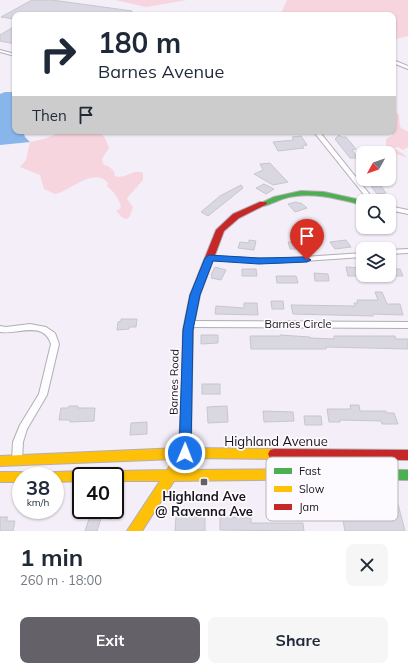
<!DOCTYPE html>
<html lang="en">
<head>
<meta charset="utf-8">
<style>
	body { margin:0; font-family:Mulish,sans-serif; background:#f6f6f7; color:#1f2937; height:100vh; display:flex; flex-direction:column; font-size:15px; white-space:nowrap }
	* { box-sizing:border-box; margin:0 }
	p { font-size:13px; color:#747a83 }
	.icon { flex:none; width:22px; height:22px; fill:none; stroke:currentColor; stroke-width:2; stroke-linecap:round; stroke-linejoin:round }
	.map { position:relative; height:531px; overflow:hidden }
	.side { display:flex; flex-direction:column; background:#fff; flex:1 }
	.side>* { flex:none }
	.guide { position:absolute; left:12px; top:12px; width:384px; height:122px; border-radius:8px; box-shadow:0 1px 3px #0004; background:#fff; color:#1f2937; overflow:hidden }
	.needle { width:26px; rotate:230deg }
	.controls { position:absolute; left:356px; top:146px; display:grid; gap:8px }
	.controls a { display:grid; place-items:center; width:40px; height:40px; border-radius:8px; background:#fff; box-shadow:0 1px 3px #0004; font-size:20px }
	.speed { position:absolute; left:12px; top:467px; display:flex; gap:8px; font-size:20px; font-weight:700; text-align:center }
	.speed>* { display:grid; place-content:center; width:52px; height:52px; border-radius:50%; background:#fff; box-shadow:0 1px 3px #0004; line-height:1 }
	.speed small { font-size:10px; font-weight:400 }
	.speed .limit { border:2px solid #111; border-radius:6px; background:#fff; color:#111 }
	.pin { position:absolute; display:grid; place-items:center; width:34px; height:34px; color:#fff; margin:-41px -17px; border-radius:50% 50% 50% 0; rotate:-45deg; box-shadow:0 0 4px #0007 }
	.pin .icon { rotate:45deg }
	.me { position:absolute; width:44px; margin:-22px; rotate:1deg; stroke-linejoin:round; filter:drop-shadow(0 0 3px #0008) }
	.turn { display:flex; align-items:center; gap:14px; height:84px; padding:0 20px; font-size:18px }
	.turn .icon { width:52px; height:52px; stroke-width:2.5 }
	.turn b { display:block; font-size:28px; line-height:34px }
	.then { display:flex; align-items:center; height:38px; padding:0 20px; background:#0003; gap:8px; font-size:15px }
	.round { display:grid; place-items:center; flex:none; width:42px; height:42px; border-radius:8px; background:#f6f6f7 }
	.overview { display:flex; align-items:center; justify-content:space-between; height:68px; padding:0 20px }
	h1 { font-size:24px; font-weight:700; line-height:30px }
	.primary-button { display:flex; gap:8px; margin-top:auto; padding:8px 20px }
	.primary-button a { flex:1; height:46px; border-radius:8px; background:#656168; color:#fff; font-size:16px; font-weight:700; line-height:46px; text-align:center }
	.primary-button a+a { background:#f6f6f7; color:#1f2937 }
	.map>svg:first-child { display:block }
</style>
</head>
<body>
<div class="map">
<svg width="408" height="531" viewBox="0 0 408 531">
	<rect width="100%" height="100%" fill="#f3eef7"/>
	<g fill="#f7d5de">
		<path d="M115,0H187L146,7Z"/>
		<path d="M287,0H408V36L393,40V15H280Z"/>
		<path d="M393,109L399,115L400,127L406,131H408V147L403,150L398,147L394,148L406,156L405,157L391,152L386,146V139L393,135L388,131H393Z"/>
		<path d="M63,131H99L105,138L109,148C106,155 99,157 104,165L108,166L114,171L115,176C125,180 134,168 143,173V180L128,197L127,199L133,207L130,216L127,219L123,218L116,211L121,208C120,199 113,191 107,186L108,183C94,166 70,191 55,194L44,189L40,175L20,167L26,160L30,142L44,139Z"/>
	</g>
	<path fill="#88b6eb" d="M5,92H15V131H23L25,137L30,142L0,145V94Z"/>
	<g fill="#d9d8e2" stroke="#c8c6cd">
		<path d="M32,0H52L132,11V15H15V19L1,17Z"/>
		<path d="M15,26V44L0,41V35Z"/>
		<path d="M339,135L341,137H346L356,149L352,150L358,158H350L335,139Z"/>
		<path d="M301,136L307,145L302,146L304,148L278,151L273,142L294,140L292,137Z"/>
		<path d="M270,163L281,175L288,182L273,185L254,174L263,170L260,164Z"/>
		<path d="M264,184L274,189L266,194L256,188Z"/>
		<path d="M241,185L243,188L208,216L201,212L220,196Z"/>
		<path d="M380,185L386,193L377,194L371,186Z"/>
		<path d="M296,202L298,203H301L307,208L295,212L288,204Z"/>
		<path d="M249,240L256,241L254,250L238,248L240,242L249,243Z"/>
		<path d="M346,240L351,247L335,249L330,242Z"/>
		<path d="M288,242H298L300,249H290Z"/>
		<path d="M215,267L226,270L221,280L211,278L212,276L211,275Z"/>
		<path d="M346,267L363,268V276H348Z"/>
		<path d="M242,269H256L257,276H242Z"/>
		<path d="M389,269H400L403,276H389Z"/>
		<path d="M314,273L328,274L329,281H315Z"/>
		<path d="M276,276H296L298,283H277Z"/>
		<path d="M375,292H382L387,304H400L403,315L373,314V316L293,314L291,305L355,306L354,303H358L357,300H378Z"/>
		<path d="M271,301H283L284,309H272Z"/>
		<path d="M244,303H257L258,315L215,314L216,306L244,308Z"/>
		<path d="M121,319H137L136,327H129V329L117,330L118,322L121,321Z"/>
		<path d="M201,335H218V343L201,344Z"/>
		<path d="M280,335L310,337V338L334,339V336H395L396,339H408V349L326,347V349H251L250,336H281Z"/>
		<rect x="202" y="384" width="18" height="10"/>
		<path d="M350,405H359L360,411H386L387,413H394L398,424H382L381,421L340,420V422H329L327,409H351Z"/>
		<path d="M69,406H78V408H95L94,421L70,422V420H59L61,408H68Z"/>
		<path d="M227,406L228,422L208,423L207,407Z"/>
		<path d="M263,411L293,412L294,421L264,422Z"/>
		<path d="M304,416H321L322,425H305Z"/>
		<path d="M147,422V434L130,435L131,423Z"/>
		<path d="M340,504H398L405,531H345Z"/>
		<path d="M92,510H115L112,519L101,518L97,531H85Z"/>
		<path d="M0,517H8L6,521H15L13,531H0Z"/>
		<path d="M176,517H205V531H175Z"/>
		<path d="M220,517L251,518V523H303L304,531L220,530Z"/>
	</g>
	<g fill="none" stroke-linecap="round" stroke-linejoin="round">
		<defs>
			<g id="street">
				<path d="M0,50L15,54V56L0,52Z"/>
				<path d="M393,60L408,66V69L393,63Z"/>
				<path d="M313,131H319L375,201H369Z"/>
				<path d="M389,206L408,210V214L389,210Z"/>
				<path d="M408,249V253L389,254V250Z"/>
				<path d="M363,253V257L274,263L209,260L206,258L209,256L274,259Z"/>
				<path d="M189,321L408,322V328L189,327L186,326L185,324L186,322Z"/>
				<path d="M30,324L46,327L55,333L59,344L47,395L27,429L23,442L22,460L20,463L17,464L14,463L12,460L13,442L20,425L39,394L51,344C43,320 18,335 0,332V326L6,327Z"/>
			</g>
			<g id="fast">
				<path d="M301,191L324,192L365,201H363V205C339,199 314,192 289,197C280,199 272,204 263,206L259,204L274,197Z"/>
				<path d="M330,469L408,470V480L330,479L326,478L324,474L326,470Z"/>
			</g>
			<g id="slow">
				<path d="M187,373L191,374L192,377L191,448L274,449L278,450L280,454L278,458L274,459L188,458L181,470L330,469L334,470L336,474L334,478L330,479L174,481L142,531H127L160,481H115V476H109L111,472L115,471L167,470L175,459L0,466V456L179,448L182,377L183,374Z"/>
				<path d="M81,471L85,472L87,476H81V481L55,482V476H49L51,473L55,472Z"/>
				<path d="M0,472H21L25,473L27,476H21V482H0Z"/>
			</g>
			<g id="jam">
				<path d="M260,202H266L267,204L239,218L224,231L200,295L193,330L192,377L191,380L187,381L183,380L182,377L183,330L190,295L216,230L233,214Z"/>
				<path d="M274,449L408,450V460L274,459L270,458L268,454L270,450Z"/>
			</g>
		</defs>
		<use href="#street" stroke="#b2aeb5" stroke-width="2"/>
		<use href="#fast" stroke="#b2aeb5" stroke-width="2"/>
		<use href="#slow" stroke="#b2aeb5" stroke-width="2"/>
		<use href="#jam" stroke="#b2aeb5" stroke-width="2"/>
		<use href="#street" fill="#fdfcfe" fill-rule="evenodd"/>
		<use href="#fast" fill="#4caf50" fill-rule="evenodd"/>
		<use href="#slow" fill="#ffc107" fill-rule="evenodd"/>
		<use href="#jam" fill="#c62828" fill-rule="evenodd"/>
	</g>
	<path fill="#1a73e8" stroke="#114b97" d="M209,255L259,258L307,257L311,260L307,262L259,264L213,261L200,295L193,330L191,453L189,457L185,458L181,457L179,453L183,330L190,295L205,258Z"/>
	<rect fill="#656168" stroke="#fcfafe" stroke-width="1.5" x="200" y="478" width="8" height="8" rx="2"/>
	<g text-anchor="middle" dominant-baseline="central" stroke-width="3.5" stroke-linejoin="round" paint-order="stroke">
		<g font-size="11" fill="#18151b" stroke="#fcfafe">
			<text x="298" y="324">Barnes Circle</text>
			<text transform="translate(174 382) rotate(-89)">Barnes Road</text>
		</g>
		<g font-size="13" fill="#18151b" stroke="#fcfafe">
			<text x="276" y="441">Highland Avenue</text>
		</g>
		<g font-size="13" font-weight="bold" fill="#18151b" stroke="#fcfafe">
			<text x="204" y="496">Highland Ave<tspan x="204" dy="15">@ Ravenna Ave</tspan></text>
		</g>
	</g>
	<rect x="266" y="457" width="132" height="64" rx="6" fill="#fcfafe" stroke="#b8b5ba" stroke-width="1"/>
	<rect x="274" y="468" width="18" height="6" fill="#4caf50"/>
	<rect x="274" y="486" width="18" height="6" fill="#ffc107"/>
	<rect x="274" y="504" width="18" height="6" fill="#c62828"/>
	<g font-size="11" fill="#18151b">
		<text x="299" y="475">Fast</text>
		<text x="299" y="493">Slow</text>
		<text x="299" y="511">Jam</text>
	</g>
</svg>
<div class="controls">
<a><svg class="needle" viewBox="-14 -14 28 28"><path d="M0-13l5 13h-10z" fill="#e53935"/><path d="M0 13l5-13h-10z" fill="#747a83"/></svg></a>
<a><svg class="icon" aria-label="search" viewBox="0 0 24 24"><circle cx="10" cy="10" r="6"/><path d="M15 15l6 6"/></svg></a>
<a><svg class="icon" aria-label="layers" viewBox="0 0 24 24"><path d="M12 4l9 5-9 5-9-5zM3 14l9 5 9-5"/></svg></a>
</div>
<div class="speed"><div>38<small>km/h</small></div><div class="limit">40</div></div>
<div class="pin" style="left:307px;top:260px;background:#d93025"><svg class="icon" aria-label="arrive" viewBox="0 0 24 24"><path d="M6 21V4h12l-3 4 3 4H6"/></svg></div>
<svg class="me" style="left:185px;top:453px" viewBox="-20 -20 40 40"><circle r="17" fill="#1a73e8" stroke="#fff" stroke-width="3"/><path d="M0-11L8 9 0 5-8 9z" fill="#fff"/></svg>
<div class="guide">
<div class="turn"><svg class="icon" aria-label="right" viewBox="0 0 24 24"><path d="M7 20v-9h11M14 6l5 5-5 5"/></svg><div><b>180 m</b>Barnes Avenue</div></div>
<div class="then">Then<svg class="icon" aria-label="arrive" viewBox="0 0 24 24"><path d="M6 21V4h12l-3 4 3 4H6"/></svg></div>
</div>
</div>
<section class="side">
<div class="overview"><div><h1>1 min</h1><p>260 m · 18:00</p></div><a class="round"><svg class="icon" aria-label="close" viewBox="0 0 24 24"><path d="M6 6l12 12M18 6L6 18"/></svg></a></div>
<div class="primary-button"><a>Exit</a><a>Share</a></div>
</section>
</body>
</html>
